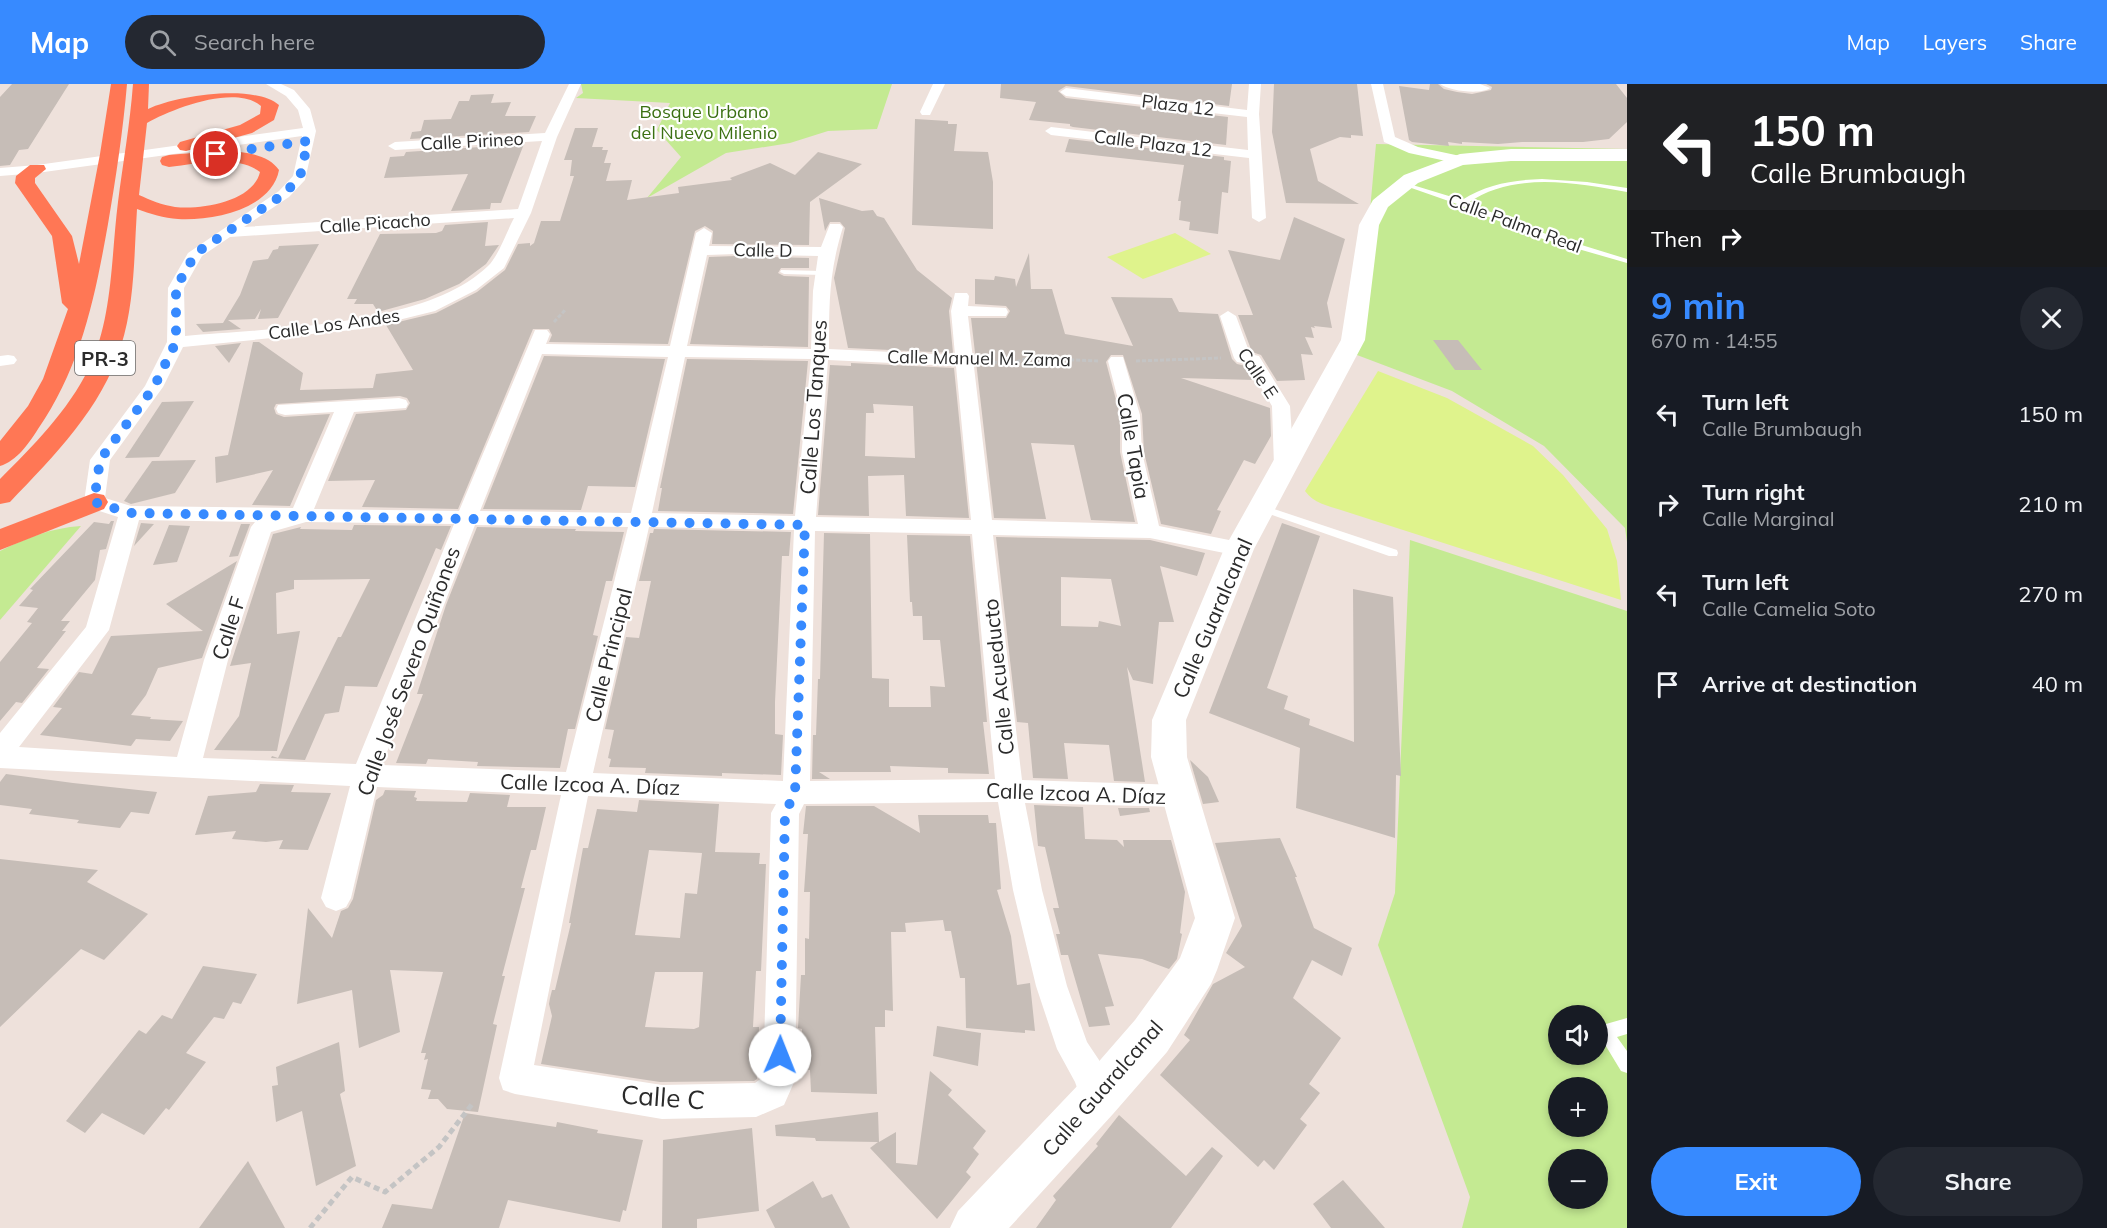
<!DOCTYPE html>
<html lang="en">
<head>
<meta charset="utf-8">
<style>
	body { margin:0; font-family:Mulish,sans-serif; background:#242831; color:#f1f3f6; height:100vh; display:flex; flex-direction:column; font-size:22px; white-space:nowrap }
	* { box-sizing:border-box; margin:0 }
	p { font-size:20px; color:#9ea1a6 }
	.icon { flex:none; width:33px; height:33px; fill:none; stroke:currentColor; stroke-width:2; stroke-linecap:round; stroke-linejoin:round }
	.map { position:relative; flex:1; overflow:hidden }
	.side { display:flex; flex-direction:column; background:#171b24; width:480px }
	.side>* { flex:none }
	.top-card { background:#202124; color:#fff; overflow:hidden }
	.fabs { position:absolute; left:1548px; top:921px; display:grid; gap:12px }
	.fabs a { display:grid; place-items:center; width:60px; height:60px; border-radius:50%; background:#171b24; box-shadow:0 3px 9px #0003; font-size:30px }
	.pin { position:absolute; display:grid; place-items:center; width:51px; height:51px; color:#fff; margin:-26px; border:3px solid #fff; border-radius:50%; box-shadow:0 2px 6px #0007 }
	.me { position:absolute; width:66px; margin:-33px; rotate:1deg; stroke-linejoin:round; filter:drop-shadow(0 0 4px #0008) }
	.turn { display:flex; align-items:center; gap:21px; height:126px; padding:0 24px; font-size:27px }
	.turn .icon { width:78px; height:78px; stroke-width:2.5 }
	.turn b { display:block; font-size:42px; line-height:51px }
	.then { display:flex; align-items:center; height:57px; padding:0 24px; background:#0003; gap:12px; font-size:22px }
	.round { display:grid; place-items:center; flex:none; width:63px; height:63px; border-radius:32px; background:#242831 }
	.headline { display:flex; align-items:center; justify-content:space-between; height:102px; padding:0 24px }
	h1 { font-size:36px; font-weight:700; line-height:45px; color:#378aff }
	.action { display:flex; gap:12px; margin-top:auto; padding:12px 24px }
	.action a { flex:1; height:69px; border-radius:36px; background:#378aff; color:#fff; font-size:24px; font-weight:700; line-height:69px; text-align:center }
	.action a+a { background:#242831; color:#f1f3f6 }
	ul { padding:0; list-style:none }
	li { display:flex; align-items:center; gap:18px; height:90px; padding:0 24px }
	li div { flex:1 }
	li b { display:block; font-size:22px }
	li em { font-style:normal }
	header { display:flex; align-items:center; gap:36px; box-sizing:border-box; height:84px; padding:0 30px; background:#378aff; color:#fff }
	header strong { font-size:28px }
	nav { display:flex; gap:33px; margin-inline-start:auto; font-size:21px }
	.search { width:420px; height:54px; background:#242831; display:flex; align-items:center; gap:15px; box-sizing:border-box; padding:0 21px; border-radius:33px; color:#9ea1a6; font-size:22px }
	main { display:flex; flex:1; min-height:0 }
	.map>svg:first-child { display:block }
</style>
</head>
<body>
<header>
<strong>Map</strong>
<div class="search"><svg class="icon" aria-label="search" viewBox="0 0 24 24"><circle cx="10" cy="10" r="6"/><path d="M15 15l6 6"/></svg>Search here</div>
<nav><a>Map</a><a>Layers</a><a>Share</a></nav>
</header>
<main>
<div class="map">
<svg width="1627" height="1144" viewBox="0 0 1627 1144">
	<rect width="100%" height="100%" fill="#eee1db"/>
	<g fill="#c4ea92" fill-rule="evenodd">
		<path d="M581,0H892L877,45L828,47L790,59L726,69L647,114L681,73L657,46L670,19L576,14L583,9Z"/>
		<path d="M1376,60L1627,65V458L1625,444L1544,362L1452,307L1357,271Z"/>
		<path d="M81,442L0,536V467C26,454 51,444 81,442Z"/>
		<path d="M1410,456L1627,527V1144H1462L1470,1113L1378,861L1395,809ZM1558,932H1598V970H1558ZM1558,1004H1598V1042H1558ZM1558,1076H1598V1114H1558Z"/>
	</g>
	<g fill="#dff38c">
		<path d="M1175,149L1211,170L1143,195L1107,173Z"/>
		<path d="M1378,287L1447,314L1533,362L1563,391L1607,445L1617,477L1621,516L1344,427C1330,422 1314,420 1305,407Z"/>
	</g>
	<g fill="#c6bdb7" fill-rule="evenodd">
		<path d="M12,0H69L28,65L19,66L10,81L0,82V13Z"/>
		<path d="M1001,0H1232L1229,22L1066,2L1058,7L1066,14L1228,33L1226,61L1073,43L1070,42V40L1029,36L1036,18L1000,14Z"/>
		<path d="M1274,0H1357L1363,52L1351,51V54L1340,53L1310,65L1318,97L1359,120L1286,119L1272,48Z"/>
		<path d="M1430,0H1438L1444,5L1457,8L1472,10L1491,6L1492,3L1486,0H1616L1627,14V38L1609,55L1583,58H1522L1498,60L1462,58V60L1448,58L1449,62L1412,58L1409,56L1399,2L1429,6Z"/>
		<path d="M494,10L491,19L511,18L505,32H536L529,48L410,55L412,48L421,47L424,36L451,35L459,17H469L471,11Z"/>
		<path d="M915,35L948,37V40H957L954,67L988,68L993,98V145L912,141Z"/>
		<path d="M575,44H598L592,63H603L602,66H608L604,79H611L606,97L632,96L627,116L679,109L678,103L732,96L730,94L770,79L795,91L818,68L862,80L810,118L809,161L712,160L713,147L705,142L695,147L668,260L549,258L552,251L549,245H533L458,425L362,423L375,396L328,397L356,330L406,326L410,319L407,314L400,312L276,320L274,324L276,330L284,333L330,330L290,422L252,421L273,386L216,399L215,373L228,371L253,258H259L303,289L300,306L373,304L376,290L413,286L386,241L436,229L477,208L505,186L518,160L530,159V162L534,159L541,137H560L574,92H570L572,76H564Z"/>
		<path d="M1069,55L1224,73V76L1231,77L1228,109L1222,108L1218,150L1189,146L1190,138L1179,136L1181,117H1178L1184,81L1065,68Z"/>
		<path d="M524,60L501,119H491L490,125L451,127L468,90L384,94L390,73L404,72L406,68Z"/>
		<path d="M819,114L862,127L873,126L877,132L884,134L917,186L952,214L949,227L953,269L848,264L834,194L845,144L840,138H830L825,147Z"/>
		<path d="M1294,133L1345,155L1327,219L1332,244L1314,242L1315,244L1311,243L1314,254L1305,253L1313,271L1301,270L1305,296L1277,297L1261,271L1252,268L1238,231H1253L1228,166L1280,176Z"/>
		<path d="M488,138L485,162L499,161L486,180L459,200L425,215L378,228L373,220H354L357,215H347L380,150L436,149L442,147L445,141Z"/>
		<path d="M319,160L278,234L258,235L261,225L255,235L228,236L241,245L203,248L196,240L223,239L240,211L253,177L268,175L273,166L278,165L279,162Z"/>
		<path d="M1029,169L1031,205H1052L1065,250L1133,262L1111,213L1172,214L1179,228L1218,230L1232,275L1237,280L1246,282L1254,296L1181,294L1270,324L1271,352L1255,380L1244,376L1217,426L1221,427L1211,450L1161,440L1144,368L1142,330L1123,271H1111L1106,278L1120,331V368L1135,438L1091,436L1074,361L1031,359L1046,435L994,434L971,234H1006L1010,227L1006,222L975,220V195L994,196L995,192L1015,195L1016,203Z"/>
		<path d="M736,172L809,174V184H781L778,189L784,192L809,193L808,263L690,260L709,173Z"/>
		<path d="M1433,256H1458L1482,286H1455Z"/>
		<path d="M241,259L229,279L215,262Z"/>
		<path d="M544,272L665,275L635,403L588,402L581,426L483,425Z"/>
		<path d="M687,275L808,277L793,430L658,427L662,404H660Z"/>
		<path d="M851,279L954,284L969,434L906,432L904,391L868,392L869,432L818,431L830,281L851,282ZM873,320L913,322L915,374L865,372L866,329H874Z"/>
		<path d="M194,317L159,373L125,374L162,318Z"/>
		<path d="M196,376L175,409L131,420L124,417L152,377Z"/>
		<path d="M111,437H114L106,465L100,466L95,496L61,537H70L62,547H66L37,584L49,585L22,619L16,618L0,637V578L32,539L27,538L38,524L19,522L33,506L30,505L94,438L109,440Z"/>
		<path d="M141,439L154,440L134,462Z"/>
		<path d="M1282,439L1320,452L1267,604L1288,612L1284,625L1310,635L1309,641L1354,658L1353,505L1393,513L1401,692L1396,691L1395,754L1296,724L1300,664L1209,629Z"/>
		<path d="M250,440L238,472L229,473L241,440Z"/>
		<path d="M169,441L190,442L177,478L153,481Z"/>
		<path d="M354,441L451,442L441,466L436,464L377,603L345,602L339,628L325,630L305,676L271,674L272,672L278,674L338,553H341L370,495L294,496V505L276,509L277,550L300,547L277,667L214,666L239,632L251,579L230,582L273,450L301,443L300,445L352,446Z"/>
		<path d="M477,443L576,445L575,447L624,448L612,497H606L593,551L598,552L575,645H568L560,684L477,682L478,678L428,675L426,680L396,679L423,610H417L446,521Z"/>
		<path d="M654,445L791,448L789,472H782L775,618V650L783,651L781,691L722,689V692L645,689L646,684L609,683L611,675L608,674L614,646L605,645L626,553L639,554L651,497H639L650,449H653Z"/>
		<path d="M824,449L870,450L872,594L889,595V623H931L930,602L945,603L940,556H923L922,532H913L912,518H910L907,451L970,452L987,638H983L989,690L948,689V684L890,682L891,688H819L830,695H812L813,651H816L818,595H820Z"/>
		<path d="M996,453L1150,456L1205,469L1197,492L1160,482L1174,538H1159L1153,600L1133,596L1127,583L1145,698L1114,697L1109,661L1064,659L1068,695L1033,694L1028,639L1017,638ZM1061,493L1111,495L1121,542L1099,537L1098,543L1061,542Z"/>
		<path d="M237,477L202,574L158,584L146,611L131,631L151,633L150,635L183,637L170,657L136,655L131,662L40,651L62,624L53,623L79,588L92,590L111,552L203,547L166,520Z"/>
		<path d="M1190,676L1208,693L1219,718L1203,720Z"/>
		<path d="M6,690L73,699L157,708L149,730L131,728L120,744L77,739L79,736L29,730L32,725L0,721V698Z"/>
		<path d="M260,700L294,701L291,708L331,709L308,766L279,765L283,756L266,758L232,755L236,747L195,751L208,712L256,708Z"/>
		<path d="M385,706L416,707L414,713L417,714L416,717L467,718L470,709L510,711L507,723H546L536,766H531L521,804H525L502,892H505L493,940L497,941L478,1028L447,1025L438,1015H428L431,1006L421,1005L428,975L424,976L426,969H421L443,888L390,886L400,948L359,964L352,906L297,920L308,824L332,854L341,827L348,824L353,815L376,716L383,711Z"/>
		<path d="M639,716L719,720L715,768L760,769L759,780H766L761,887H756L753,943H759L757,995L754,997L660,998L541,980L552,932L549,920L550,914L552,906H555L571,839H569L583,764H588L597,725L637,728ZM649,766L702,769L697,810L685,809L680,854L635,851ZM655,888H703L699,943L694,945L645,943Z"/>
		<path d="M1034,721L1083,723L1085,755L1117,756L1124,763L1123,756H1171L1185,808L1180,849L1182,850L1177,875L1169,885L1142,875L1098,870L1114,922L1105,923L1110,941L1089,943L1068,871H1061L1056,850H1060L1053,824H1059L1045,763L1038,762Z"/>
		<path d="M806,722H874L920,749L918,731H988L989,739H996L1001,805L997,806L1011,852L1017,901L1030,899L1035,947L1025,946V949L966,944L965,894H960L951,847H945L943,836L905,839L906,848H891L893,927L885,926V943H875L877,1010L811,1008L810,986L801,985L802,945L798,944L801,891H805V854L809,855L810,808H804L808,750H803Z"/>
		<path d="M1118,724H1149L1150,728L1120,732Z"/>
		<path d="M1280,754L1297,793H1295L1314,844L1352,864L1342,892L1312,876L1293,914L1341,954L1309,1000L1320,1009L1300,1035L1307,1041L1274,1086L1264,1076L1258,1083L1160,991L1190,956L1184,951L1213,900L1245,883L1226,869L1242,842L1215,759Z"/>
		<path d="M0,775L98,786L87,798L148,830L104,876L81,865L0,943Z"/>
		<path d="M203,882L257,890L241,920L233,918L224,935L214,933L186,969L206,978L169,1026L166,1024L144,1051L102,1029L85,1049L66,1037L139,946L146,950L162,931L172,935Z"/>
		<path d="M937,942L981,949L978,982L933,972Z"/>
		<path d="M339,958L345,1007L340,1010L356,1082L316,1102L302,1027L276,1038L272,1002L278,1001L276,983Z"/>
		<path d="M930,987L952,1006L948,1011L986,1047L973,1064L979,1070L966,1088L971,1093L937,1135L870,1064L878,1058L816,1057L815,1054L776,1052L775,1041L878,1028L879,1058L896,1048V1079L917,1081Z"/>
		<path d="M465,1029L556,1043L557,1038L598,1046L597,1049L643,1056L626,1127L623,1126L620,1138L508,1116L499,1144H382L392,1120L432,1125Z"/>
		<path d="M1119,1031L1186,1092L1212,1063L1223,1072L1171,1144H1036L1056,1116L1053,1112L1098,1062L1096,1060Z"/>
		<path d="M752,1044L759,1127L697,1135V1144H662L663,1056Z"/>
		<path d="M248,1077L285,1144H199Z"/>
		<path d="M1343,1096L1385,1144H1331L1313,1120Z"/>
		<path d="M813,1097L822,1114L832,1110L850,1144H775L766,1126Z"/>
	</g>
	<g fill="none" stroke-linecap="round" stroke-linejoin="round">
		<g stroke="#c4c4c4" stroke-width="3" stroke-dasharray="4 2" stroke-linecap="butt">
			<path d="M554,238L566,225"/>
			<path d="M1136,277L1221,274"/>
			<path d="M987,278L1013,279L1028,274L1098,277"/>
		</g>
		<path stroke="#c4c4c4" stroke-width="5" stroke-dasharray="6 4" stroke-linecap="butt" d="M310,1144L352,1093L385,1108L439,1063L473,1019"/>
		<g fill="#fff" fill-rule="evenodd">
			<path d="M1542,95L1587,98L1627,104V108C1576,99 1514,87 1468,119L1546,150L1627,175V179L1540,154L1460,121L1400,100L1406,99L1462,116C1487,100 1512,96 1542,95Z"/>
			<path d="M781,186L822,187L826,189L822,191L784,190L780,188Z"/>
			<path d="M1262,421L1397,466L1398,469L1397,472H1389L1258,426L1257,424L1258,422Z"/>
			<path d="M1627,934V950L1617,953L1627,967V989L1621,987L1598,949L1599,942Z"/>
		</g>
		<g fill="#fff" fill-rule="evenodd">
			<path d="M266,0H281L294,6L310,25L316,47L305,96L289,113L244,143L518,125L542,57L395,66L388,62L395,58L545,49L569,0H581L557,53L531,129L504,184L476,206L435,227L362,245L183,263L163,303L110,376L105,414L131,422L293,424L334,328L285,331L278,329L276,325L278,321L399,314L406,316L408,320L406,324L354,328L314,425L459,427L535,246H547L550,250L546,260L670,262L696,149L704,144L712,149L709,162L821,163L830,140H840L843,143C829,188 829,219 829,265L955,271L951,227L955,209H967L969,212L968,222L1006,224L1008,228L1006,232H968L992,436L1138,440L1122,368V331L1108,277L1111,273H1123L1140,331L1142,368L1159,442L1239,458L1247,460L1250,465L1247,470L1239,472L1150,454L993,451L1022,696L1180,701L1190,704L1193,712L1190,720L1180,723L1025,719L1042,806L1067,902L1087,958L1099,976L1114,1014L1109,1026L1097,1031L1085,1026L1075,998L1057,965L1036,902L1013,806L998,718L804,720L799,730L795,996L784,1021L756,1033L662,1035L515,1010L503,1006L499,994L561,711L377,703L351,814L346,823L336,827L326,823L321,814L350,702L0,684V649L86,543L118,433L87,423L84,418L90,376L145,302L167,258L168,204L188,169L279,107L293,92L302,52L37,89L0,92V84L37,81L303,44L298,26L286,12ZM514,134C507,147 498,173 488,182C425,243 269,244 185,252L184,204L202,172L230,153ZM736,170L818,172L813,207L811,265L687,262L707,171ZM542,270L668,273L631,429L480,427ZM685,273L811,275L795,432L652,429ZM828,276L956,282L971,436L816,433ZM139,436L255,438L251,443L204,576L177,673L19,663L109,546ZM306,438L454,440L356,680L203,674L228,576L271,448ZM475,441L628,443L566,688L382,681ZM649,443L794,446L783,697L593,689ZM815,447L972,450L995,695L810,697ZM588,712L776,720L771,729L763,993L755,999L662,1001L534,981Z"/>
			<path d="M933,0H945L930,31H922L920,28Z"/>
			<path d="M1249,0H1261L1259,30L1266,134L1259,138L1252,134L1249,74L1051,51L1045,47L1051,43L1248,66L1247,33L1066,12L1060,8L1066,4L1247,26Z"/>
			<path d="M1371,0H1383L1395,53L1418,63L1465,73L1467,76L1465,79L1460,80L1409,69L1384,58Z"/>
			<path d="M1440,0H1480L1490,4C1481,11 1449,7 1440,0Z"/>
			<path d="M1228,227L1236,232L1250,270L1259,272L1290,322L1294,382L1291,386L1284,388L1277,386L1274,382L1272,322L1247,280L1237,278L1234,274L1220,232Z"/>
			<path d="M8,271L14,272L17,276L14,280L0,282V272Z"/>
		</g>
		<path fill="#fff" fill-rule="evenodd" d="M1511,65H1627V77H1511L1463,81L1418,99L1388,123L1379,141L1365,256L1254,465L1186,636L1187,673L1235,834L1217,886L1211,900L1167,968L1113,1030L1009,1144H950L958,1127L1081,998L1135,936L1180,874L1195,834L1151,673L1152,636L1224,465L1341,256L1359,141L1373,116L1404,91L1460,70Z"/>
		<g fill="#f75" fill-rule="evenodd">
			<path d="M111,0H127C123,47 116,93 108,140C95,213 81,283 38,345C29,359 17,377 0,382V357L28,322L43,295L68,225L62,219L52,152L15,99L16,92L30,81H44L46,85L35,94V99L72,152L79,180L100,70Z"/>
			<path d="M133,0H149L148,25C178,11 255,0 279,21L274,36L252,49L186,67L180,66L177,62L180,58L240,41L260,30L261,22C235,0 172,25 147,39L139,111C150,116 162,121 175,123C201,126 253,118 260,88C236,70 197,80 169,83L162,81L160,77L162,73L169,71C198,69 260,58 279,86C272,125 213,137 178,135C164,134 150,130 137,125C134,170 135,218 121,262C102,324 54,372 10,418L0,420V395C33,362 68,327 89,284C113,233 111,173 118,118C123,79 130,40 133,0Z"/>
			<path d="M94,409L104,411L108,418L104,425L0,466V445Z"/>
		</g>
	</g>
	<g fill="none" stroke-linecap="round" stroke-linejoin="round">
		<path stroke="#378aff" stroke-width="10" stroke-dasharray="0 18" d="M216,70L308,57L300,93L284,110L196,169L186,186L176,204V258L154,303L100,376L94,418L130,429L805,441L795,709L785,729L780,971"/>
	</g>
	<g text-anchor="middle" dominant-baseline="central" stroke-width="4.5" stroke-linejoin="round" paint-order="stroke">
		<g font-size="18" fill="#2b2b2b" stroke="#fff">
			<text transform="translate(1178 21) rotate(7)">Plaza 12</text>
			<text transform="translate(472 57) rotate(-3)">Calle Pirineo</text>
			<text transform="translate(1153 59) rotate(7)">Calle Plaza 12</text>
			<text transform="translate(375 139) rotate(-4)">Calle Picacho</text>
			<text transform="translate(1515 139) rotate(20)">Calle Palma Real</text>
			<text transform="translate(763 166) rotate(1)">Calle D</text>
			<text transform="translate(334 240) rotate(-8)">Calle Los Andes</text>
			<text transform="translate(979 274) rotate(1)">Calle Manuel M. Zama</text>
			<text transform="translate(1258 289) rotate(56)">Calle E</text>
		</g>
		<g font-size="18" fill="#3b7012" stroke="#fff">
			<text x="704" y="27">Bosque Urbano<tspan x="704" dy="21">del Nuevo Milenio</tspan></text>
		</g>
		<rect fill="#fff" stroke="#6b6b6b" stroke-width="1.5" x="75" y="257" width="60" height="34" rx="4.5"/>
		<g font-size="20" font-weight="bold" fill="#2b2b2b">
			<text x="105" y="274">PR-3</text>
		</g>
		<g font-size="21" fill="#2b2b2b" stroke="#fff">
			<text transform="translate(813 323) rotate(-86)">Calle Los Tanques</text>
			<text transform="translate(1134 362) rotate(80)">Calle Tapia</text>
			<text transform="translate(1212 534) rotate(-67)">Calle Guaralcanal</text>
			<text transform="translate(228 544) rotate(-72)">Calle F</text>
			<text transform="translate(608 571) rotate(-76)">Calle Principal</text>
			<text transform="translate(408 587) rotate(-70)">Calle José Severo Quiñones</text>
			<text transform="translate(998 593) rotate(-96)">Calle Acueducto</text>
			<text transform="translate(590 700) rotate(2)">Calle Izcoa A. Díaz</text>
			<text transform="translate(1076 709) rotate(2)">Calle Izcoa A. Díaz</text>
			<text transform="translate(1102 1004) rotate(-49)">Calle Guaralcanal</text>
		</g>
		<g font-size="26" fill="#2b2b2b" stroke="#fff">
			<text transform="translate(663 1013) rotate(4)">Calle C</text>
		</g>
	</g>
</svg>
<div class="fabs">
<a><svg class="icon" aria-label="sound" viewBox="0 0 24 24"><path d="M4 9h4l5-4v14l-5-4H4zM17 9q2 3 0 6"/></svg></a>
<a>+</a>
<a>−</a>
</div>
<div class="pin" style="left:216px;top:70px;background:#d93025"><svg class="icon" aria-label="arrive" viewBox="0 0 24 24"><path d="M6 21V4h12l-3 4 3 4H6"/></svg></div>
<svg class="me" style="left:780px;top:971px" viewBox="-20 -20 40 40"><circle r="19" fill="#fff"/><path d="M0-13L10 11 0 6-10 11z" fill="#378aff"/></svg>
</div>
<section class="side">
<div class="top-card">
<div class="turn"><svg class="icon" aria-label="left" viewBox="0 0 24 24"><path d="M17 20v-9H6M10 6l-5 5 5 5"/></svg><div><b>150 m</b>Calle Brumbaugh</div></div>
<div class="then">Then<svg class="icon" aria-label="right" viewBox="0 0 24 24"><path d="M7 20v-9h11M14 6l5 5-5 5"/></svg></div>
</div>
<div class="headline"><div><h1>9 min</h1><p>670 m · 14:55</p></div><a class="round"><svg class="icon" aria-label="close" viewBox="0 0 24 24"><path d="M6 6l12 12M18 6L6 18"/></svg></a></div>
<ul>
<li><svg class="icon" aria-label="left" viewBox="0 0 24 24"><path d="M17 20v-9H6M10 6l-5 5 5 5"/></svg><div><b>Turn left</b><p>Calle Brumbaugh</p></div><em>150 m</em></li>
<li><svg class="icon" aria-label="right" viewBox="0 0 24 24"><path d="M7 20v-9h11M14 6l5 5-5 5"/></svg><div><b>Turn right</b><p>Calle Marginal</p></div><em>210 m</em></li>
<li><svg class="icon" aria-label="left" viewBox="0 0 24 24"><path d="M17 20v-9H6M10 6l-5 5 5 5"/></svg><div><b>Turn left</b><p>Calle Camelia Soto</p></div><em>270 m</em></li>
<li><svg class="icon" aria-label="arrive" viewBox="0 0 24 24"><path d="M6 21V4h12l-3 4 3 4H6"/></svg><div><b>Arrive at destination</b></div><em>40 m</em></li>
</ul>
<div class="action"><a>Exit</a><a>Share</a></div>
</section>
</main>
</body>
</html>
